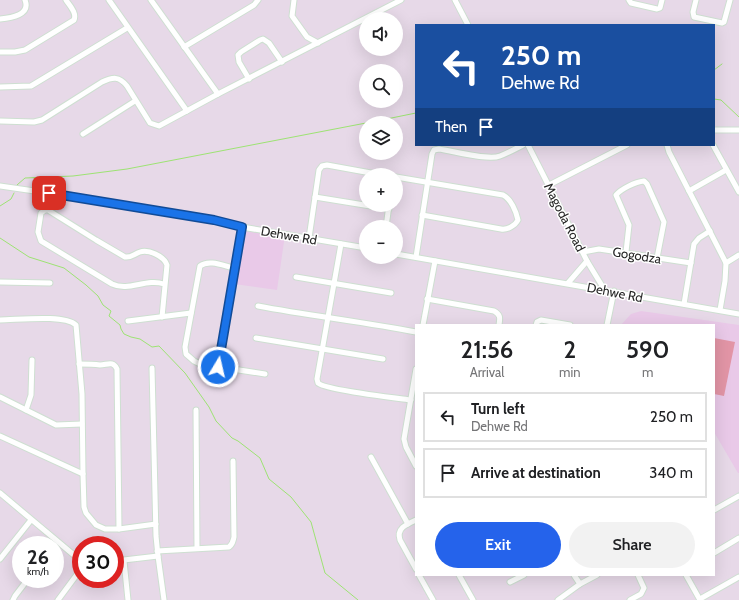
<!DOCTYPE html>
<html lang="en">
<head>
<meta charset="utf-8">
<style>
	body { margin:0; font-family:Cabin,sans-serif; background:#f2f2f2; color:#202124; height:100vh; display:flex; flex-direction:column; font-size:15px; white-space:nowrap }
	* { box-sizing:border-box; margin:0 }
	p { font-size:13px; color:#757577 }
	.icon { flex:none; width:22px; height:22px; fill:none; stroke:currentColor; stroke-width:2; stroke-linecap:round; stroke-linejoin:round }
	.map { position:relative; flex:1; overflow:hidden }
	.side { position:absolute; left:415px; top:324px; width:300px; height:252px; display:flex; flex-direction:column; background:#fff; border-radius:0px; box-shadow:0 4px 16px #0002 }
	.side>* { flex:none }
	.top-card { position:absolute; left:415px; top:24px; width:300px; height:122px; border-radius:0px; box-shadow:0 4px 16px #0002; background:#1a4fa0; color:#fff; overflow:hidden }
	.fabs { position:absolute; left:359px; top:12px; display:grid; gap:8px }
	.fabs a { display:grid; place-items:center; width:44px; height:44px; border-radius:50%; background:#fff; box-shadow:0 4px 16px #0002; font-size:20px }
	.speed { position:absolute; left:12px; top:536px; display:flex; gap:8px; font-size:20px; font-weight:700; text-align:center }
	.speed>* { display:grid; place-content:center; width:52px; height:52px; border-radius:50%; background:#fff; box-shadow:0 4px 16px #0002; line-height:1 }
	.speed small { font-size:10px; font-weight:400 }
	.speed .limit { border:6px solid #d22; background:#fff; color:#111 }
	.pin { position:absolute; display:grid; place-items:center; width:34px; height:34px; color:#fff; margin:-17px; border-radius:8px; box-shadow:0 2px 6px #0006 }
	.me { position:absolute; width:44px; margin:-22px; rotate:9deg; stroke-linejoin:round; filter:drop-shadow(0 0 3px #0008) }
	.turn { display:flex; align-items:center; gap:14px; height:84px; padding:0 20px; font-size:18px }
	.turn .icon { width:52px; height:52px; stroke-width:2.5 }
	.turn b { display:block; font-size:28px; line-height:34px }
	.then { display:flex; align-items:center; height:38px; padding:0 20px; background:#0003; gap:8px; font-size:15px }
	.eta { display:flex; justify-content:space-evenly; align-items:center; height:68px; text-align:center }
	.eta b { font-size:24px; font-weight:600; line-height:28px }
	.button { display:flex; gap:8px; margin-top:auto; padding:8px 20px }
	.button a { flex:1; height:46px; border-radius:24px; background:#2563eb; color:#fff; font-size:16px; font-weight:600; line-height:46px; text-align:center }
	.button a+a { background:#f2f2f2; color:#202124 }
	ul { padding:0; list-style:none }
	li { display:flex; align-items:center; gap:12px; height:50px; margin:0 8px 6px; padding:0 12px; border:2px solid #e0e0e0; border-radius:0px }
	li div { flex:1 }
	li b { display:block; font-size:15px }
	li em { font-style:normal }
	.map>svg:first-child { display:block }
</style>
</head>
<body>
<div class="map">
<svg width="739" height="600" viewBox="0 0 739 600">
	<rect width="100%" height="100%" fill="#e7d9e8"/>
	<g fill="#e9c9e8">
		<path d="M245,229L285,235L277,290L234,284Z"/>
		<path d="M641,311L739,325V473H738L714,432V325H621L631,314Z"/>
	</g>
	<path fill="#e295a6" d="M714,338L735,342L724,396L714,394Z"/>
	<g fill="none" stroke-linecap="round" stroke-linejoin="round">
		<g stroke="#9de373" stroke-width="1">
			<path d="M714,70L722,64"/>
			<path d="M714,99L721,100L739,117"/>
			<path d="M367,123L416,113"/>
			<path d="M17,185L25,178L73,176L127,169L366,123"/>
			<path d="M0,206L11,199L14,193"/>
			<path d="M0,238L29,257L64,268L86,285L98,296L103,305L111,311L109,316L120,325L121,329L124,334L131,337L140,339L152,347L159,346L185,373L209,407L216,421L232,438L238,441L260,458L269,479L291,497L311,522L325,573L358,600"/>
		</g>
		<defs>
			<g id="minor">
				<path d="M109,0L187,111"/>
				<path d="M151,0L218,94"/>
				<path d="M294,0L292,16L307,37L318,43"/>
				<path d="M455,0L468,25"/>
				<path d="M629,0L631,3L657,9L660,8L662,0"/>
				<path d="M696,0L693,12L694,17L722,23L724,22L730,0"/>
				<path d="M0,19C11,18 31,15 25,0"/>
				<path d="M184,47L254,5L258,0"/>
				<path d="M0,52H15L25,50L74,20C77,13 70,6 66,0"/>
				<path d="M249,79L239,62L238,55L241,52L260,40L263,39L269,43L282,62"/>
				<path d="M0,87L31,86L127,28"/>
				<path d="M0,121L34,122L42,120L102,82C113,77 119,76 127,86L150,123L159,126L218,94L401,0"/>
				<path d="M714,130H739"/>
				<path d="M83,134L135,101"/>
				<path d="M528,145L587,261L604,289"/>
				<path d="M667,145L669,152L726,263"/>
				<path d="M713,145L739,192"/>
				<path d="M396,177L503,195C511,199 516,211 518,220C515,226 507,230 501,229L422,215"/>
				<path d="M549,185L627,145"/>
				<path d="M0,186L62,195L102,202L214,220L242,227L366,248"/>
				<path d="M689,191L726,170"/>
				<path d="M315,197L389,209"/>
				<path d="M386,227L389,205"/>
				<path d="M309,238L319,170L322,166L327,165L382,175"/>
				<path d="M341,244L317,379L318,383C325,390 396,398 411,400"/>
				<path d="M583,252L599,249L691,263"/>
				<path d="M626,252L629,225L616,195C621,189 635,182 644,181L647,184L664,222L657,258"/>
				<path d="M396,254L739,314"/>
				<path d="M416,257L432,154L434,150L439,149C453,151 488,161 500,156C508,153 515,149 523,145"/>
				<path d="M234,268C224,266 209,259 200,266L185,347L186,354L194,361L200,364L265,374"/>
				<path d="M296,277L391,293"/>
				<path d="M0,282L50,283"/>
				<path d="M568,283L587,261"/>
				<path d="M427,299L494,311C501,315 500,318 499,325"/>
				<path d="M684,304L694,244L699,238L710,231"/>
				<path d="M258,306C311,316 364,322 416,332"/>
				<path d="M720,310L725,281L726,263L739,255"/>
				<path d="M162,317L167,265C164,256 148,249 140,252C134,254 131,258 125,257L96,240L48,210H45L41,213L38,232L41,241L112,284C129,292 146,278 164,284"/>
				<path d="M0,320C17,320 64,314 76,325L82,394L83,474L84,507L86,513L96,525L105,529H119L156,524"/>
				<path d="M128,321L191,313"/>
				<path d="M423,325L435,261"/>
				<path d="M536,325L537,322L541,320L570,325"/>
				<path d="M607,325L614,291"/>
				<path d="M256,338L383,359"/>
				<path d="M79,364C86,364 93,364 100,365C107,365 113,360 117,369L119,529"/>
				<path d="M218,367L242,227"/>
				<path d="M152,368L156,536L158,556L164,600"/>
				<path d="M416,369L404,439L406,447L416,466"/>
				<path d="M0,397L56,425L82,424"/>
				<path d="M26,410L31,395L32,360"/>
				<path d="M196,410L197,548"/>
				<path d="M0,436L83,474"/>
				<path d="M371,457L408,524"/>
				<path d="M0,493L81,561"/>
				<path d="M714,510L739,496"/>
				<path d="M416,520C407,524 396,528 400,540L416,569"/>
				<path d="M157,551L229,547C233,544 233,541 234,537L233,461"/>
				<path d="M714,553L739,538"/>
				<path d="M0,559L31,520"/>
				<path d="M115,561L158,556"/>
				<path d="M124,561L128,600"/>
				<path d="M419,575L433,600"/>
				<path d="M459,575L473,600"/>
				<path d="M574,575L580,584"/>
				<path d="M686,575L700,600"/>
				<path d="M510,582L524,575"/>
				<path d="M700,599L739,577"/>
				<path d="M13,600L15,596L28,579"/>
				<path d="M58,600L81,569"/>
				<path d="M558,600L580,584L597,575"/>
				<path d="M630,600L641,594L644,588L638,575"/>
			</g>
		</defs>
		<use href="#minor" stroke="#cedfd1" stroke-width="7"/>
		<use href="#minor" stroke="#fff" stroke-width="5"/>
	</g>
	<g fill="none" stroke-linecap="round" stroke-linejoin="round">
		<defs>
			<path id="route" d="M49,193L214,220L242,227L218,367"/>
		</defs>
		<use href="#route" stroke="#114b97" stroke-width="10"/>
		<use href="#route" stroke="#1a73e8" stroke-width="7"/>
	</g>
	<g text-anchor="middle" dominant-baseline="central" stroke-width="3" stroke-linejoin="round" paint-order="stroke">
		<g font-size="13" fill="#272727" stroke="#fff">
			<text transform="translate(565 217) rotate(63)">Magoda Road</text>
			<text transform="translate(289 235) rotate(10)">Dehwe Rd</text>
			<text transform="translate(637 255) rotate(9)">Gogodza</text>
			<text transform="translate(615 292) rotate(11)">Dehwe Rd</text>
		</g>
	</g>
</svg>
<div class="fabs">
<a><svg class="icon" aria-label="sound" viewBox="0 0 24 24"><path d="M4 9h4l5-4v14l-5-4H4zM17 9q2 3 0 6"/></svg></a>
<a><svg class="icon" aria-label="search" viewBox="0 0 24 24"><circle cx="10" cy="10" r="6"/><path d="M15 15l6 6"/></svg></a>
<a><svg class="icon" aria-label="layers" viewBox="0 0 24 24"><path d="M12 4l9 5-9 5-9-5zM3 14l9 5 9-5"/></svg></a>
<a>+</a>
<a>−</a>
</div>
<div class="speed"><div>26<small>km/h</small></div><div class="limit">30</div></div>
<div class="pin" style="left:49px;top:193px;background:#d93025"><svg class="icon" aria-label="arrive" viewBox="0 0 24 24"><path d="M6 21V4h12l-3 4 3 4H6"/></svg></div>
<svg class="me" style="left:218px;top:367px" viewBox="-20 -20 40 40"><circle r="17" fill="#1a73e8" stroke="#fff" stroke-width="3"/><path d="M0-11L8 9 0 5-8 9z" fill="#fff"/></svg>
<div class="top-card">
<div class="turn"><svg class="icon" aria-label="left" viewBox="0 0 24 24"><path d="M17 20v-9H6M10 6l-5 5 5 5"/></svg><div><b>250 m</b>Dehwe Rd</div></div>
<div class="then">Then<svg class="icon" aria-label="arrive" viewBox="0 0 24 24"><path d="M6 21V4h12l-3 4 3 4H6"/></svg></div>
</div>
<section class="side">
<div class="eta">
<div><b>21:56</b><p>Arrival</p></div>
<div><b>2</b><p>min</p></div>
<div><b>590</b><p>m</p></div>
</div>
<ul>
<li><svg class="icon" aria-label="left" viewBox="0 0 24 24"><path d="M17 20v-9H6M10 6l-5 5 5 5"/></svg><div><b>Turn left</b><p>Dehwe Rd</p></div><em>250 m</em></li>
<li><svg class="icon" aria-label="arrive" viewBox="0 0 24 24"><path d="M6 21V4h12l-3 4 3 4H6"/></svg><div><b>Arrive at destination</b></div><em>340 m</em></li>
</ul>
<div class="button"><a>Exit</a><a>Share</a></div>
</section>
</div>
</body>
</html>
